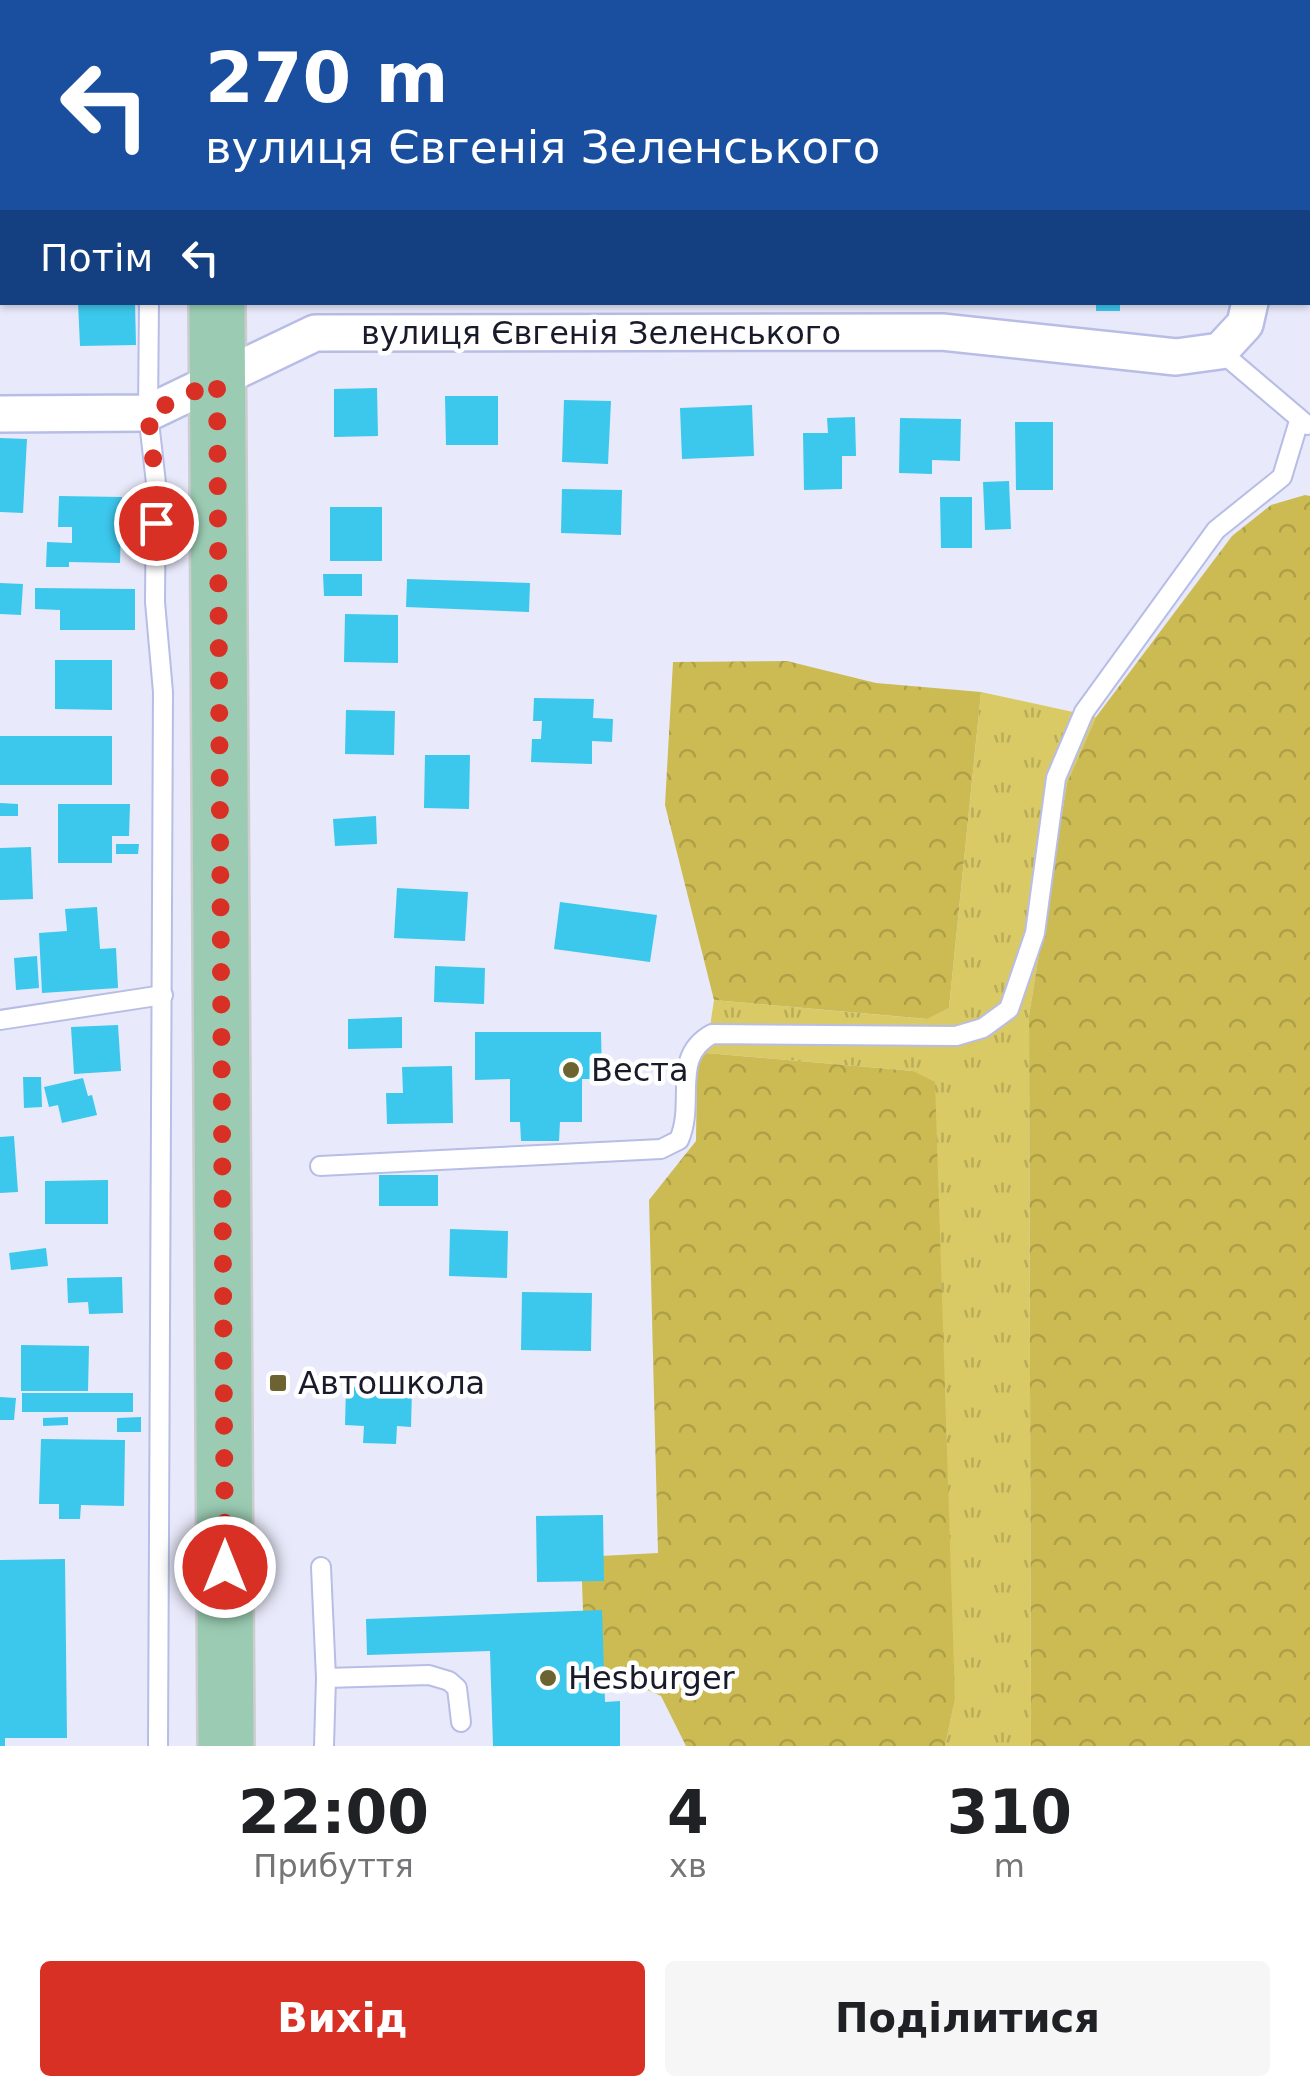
<!DOCTYPE html>
<html lang="uk">
<head>
<meta charset="utf-8">
<style>
	body { margin:0; font-family:"DejaVu Sans",sans-serif; background:#f6f6f6; color:#202124; height:100vh; display:flex; flex-direction:column; font-size:38px; white-space:nowrap }
	* { box-sizing:border-box; margin:0 }
	p { font-size:32px; color:#757577 }
	.icon { flex:none; width:55px; height:55px; fill:none; stroke:currentColor; stroke-width:2; stroke-linecap:round; stroke-linejoin:round }
	.map { position:relative; height:1746px; overflow:hidden }
	.side { display:flex; flex-direction:column; background:#fff; flex:1 }
	.side>* { flex:none }
	.guide { position:absolute; left:0px; top:0px; width:1310px; height:305px; box-shadow:0 2px 8px #0004; background:#1a4fa0; color:#fff; overflow:hidden }
	.pin { position:absolute; display:grid; place-items:center; width:85px; height:85px; color:#fff; margin:-42px; border:5px solid #fff; border-radius:50%; box-shadow:0 2px 10px #0007 }
	.me { position:absolute; width:110px; margin:-55px; rotate:0deg; stroke-linejoin:round; filter:drop-shadow(0 0 8px #0008) }
	.turn { display:flex; align-items:center; gap:35px; height:210px; padding:0 40px; font-size:45px }
	.turn .icon { width:130px; height:130px; stroke-width:2.5 }
	.turn b { display:block; font-size:70px; line-height:85px }
	.then { display:flex; align-items:center; height:95px; padding:0 40px; background:#0003; gap:20px; font-size:38px }
	.eta { display:flex; justify-content:space-evenly; align-items:center; height:170px; text-align:center }
	.eta b { font-size:60px; font-weight:700; line-height:70px }
	.action { display:flex; gap:20px; margin-top:auto; padding:20px 40px }
	.action a { flex:1; height:115px; border-radius:10px; background:#d93025; color:#fff; font-size:40px; font-weight:700; line-height:115px; text-align:center }
	.action a+a { background:#f6f6f6; color:#202124 }
	.map>svg:first-child { display:block }
</style>
</head>
<body>
<div class="map">
<svg width="1310" height="1746" viewBox="0 0 1310 1746">
	<defs>
		<pattern id="grass-tufts" width="24" height="20" patternUnits="userSpaceOnUse" patternTransform="scale(2.5)"><rect width="24" height="20" fill="#daca66"/><path d="M3 7l-1-3M5 7V3M7 7l1-3M15 17l-1-3M17 17v-4M19 17l1-3" fill="none" stroke="#baad59"/></pattern>
		<pattern id="forest-crowns" width="20" height="18" patternUnits="userSpaceOnUse" patternTransform="scale(2.5)"><rect width="20" height="18" fill="#ccbb53"/><path d="M2 6a3 3 0 1 1 6 0M12 15a3 3 0 1 1 6 0" fill="none" stroke="#afa048"/></pattern>
	</defs>
	<rect width="100%" height="100%" fill="#e8eafb"/>
	<path fill="url(#grass-tufts)" d="M981,692L1096,717L1067,783L1029,1015L1031,1746H945L955,1698L913,1071L706,1053L714,1000L926,1019L949,1008Z"/>
	<g fill="url(#forest-crowns)">
		<path d="M1305,495L1310,496V1746H1031L1029,1015L1067,783L1096,717L1232,536L1271,505Z"/>
		<path d="M787,661L876,683L981,692L949,1008L927,1019L714,1000L665,805L673,662Z"/>
		<path d="M706,1053L913,1071L935,1082L955,1699L945,1746H686L661,1696L585,1663L581,1557L658,1553L649,1200L696,1141L697,1063Z"/>
	</g>
	<g fill="#3cc7ec">
		<path d="M78,302H135L136,345L80,346Z"/>
		<rect x="1096" y="302" width="24" height="9"/>
		<path d="M377,388L378,436L334,437V389Z"/>
		<path d="M445,396H498V445H446Z"/>
		<path d="M564,400L611,401L608,464L562,462Z"/>
		<path d="M752,405L754,456L682,459L680,408Z"/>
		<path d="M855,417L856,456H842V489L804,490L803,433H828L827,418Z"/>
		<path d="M900,418L961,419L960,461L932,460V474L899,473Z"/>
		<path d="M1015,422H1053V490H1016Z"/>
		<path d="M0,438L27,439L23,513L0,512Z"/>
		<path d="M1009,481L1011,529L985,530L983,482Z"/>
		<path d="M562,489L622,490L621,535L561,533Z"/>
		<path d="M59,496L122,497L120,563L69,562V567H46L47,542L72,543V527H58Z"/>
		<path d="M940,497H972V548H941Z"/>
		<rect x="330" y="507" width="52" height="54"/>
		<path d="M323,574H362V596H324Z"/>
		<path d="M407,579L530,583L529,612L406,607Z"/>
		<path d="M0,583L23,584L21,615L0,614Z"/>
		<path d="M35,588L135,589V630H60V610L35,609Z"/>
		<path d="M345,614L398,615V663L344,662Z"/>
		<path d="M55,660H112V710L55,709Z"/>
		<path d="M534,698L594,699L593,718L613,719L612,742L592,741V764L531,762L532,739H541L542,721H533Z"/>
		<path d="M346,710L395,711L394,755L345,754Z"/>
		<rect x="0" y="736" width="112" height="49"/>
		<path d="M425,755H470L469,809L424,808Z"/>
		<path d="M0,803L18,804V816H0Z"/>
		<path d="M58,804H130L129,836H112V863H58Z"/>
		<path d="M376,816L377,844L335,846L333,819Z"/>
		<path d="M116,844H139L138,854H116Z"/>
		<path d="M31,847L33,899L0,900V848Z"/>
		<path d="M397,888L468,892L465,941L394,938Z"/>
		<path d="M560,902L657,915L650,962L554,949Z"/>
		<path d="M97,907L100,949L116,948L118,988L42,993L39,933L67,931L65,909Z"/>
		<path d="M37,956L39,988L16,990L14,958Z"/>
		<path d="M435,966L485,968L484,1004L434,1002Z"/>
		<path d="M402,1017V1048L348,1049V1019Z"/>
		<path d="M118,1025L121,1071L74,1074L71,1027Z"/>
		<path d="M475,1032H601L602,1079H582V1122H560L559,1141H521L520,1122H510V1079L475,1080Z"/>
		<path d="M452,1066L453,1123L387,1124L386,1093H403L402,1067Z"/>
		<path d="M23,1077H41L42,1107L24,1108Z"/>
		<path d="M83,1078L88,1096L92,1095L97,1115L62,1123L58,1105L49,1107L44,1087Z"/>
		<path d="M14,1136L18,1192L0,1193V1137Z"/>
		<rect x="379" y="1175" width="59" height="31"/>
		<path d="M108,1180V1224H45V1181Z"/>
		<path d="M450,1229L508,1231L507,1278L449,1276Z"/>
		<path d="M46,1248L48,1266L11,1270L9,1253Z"/>
		<path d="M122,1277L123,1313L89,1314L88,1302L68,1303L67,1278Z"/>
		<path d="M522,1292L592,1293L591,1351L521,1350Z"/>
		<path d="M21,1345L89,1346L88,1391H21Z"/>
		<path d="M346,1387L412,1388L411,1427L397,1426L396,1444L363,1443L364,1426L345,1425Z"/>
		<rect x="22" y="1393" width="111" height="19"/>
		<path d="M0,1397L16,1398L14,1420H0Z"/>
		<path d="M68,1417V1425L43,1426V1418Z"/>
		<path d="M141,1417V1432H117V1418Z"/>
		<path d="M41,1439L125,1440L124,1506L81,1505L80,1519H59V1504H39Z"/>
		<path d="M603,1515L604,1581L537,1582L536,1516Z"/>
		<path d="M65,1559L67,1738H5V1746H0V1560Z"/>
		<path d="M602,1610L605,1702L620,1701V1746H493L490,1651L367,1655L366,1619Z"/>
	</g>
	<g fill="none" stroke-linecap="round" stroke-linejoin="round">
		<defs>
			<g id="lane">
				<path d="M153,2V0"/>
				<path d="M149,302L148,413L156,483L155,602L163,692L158,1746"/>
				<path d="M1220,351L1307,425"/>
				<path d="M0,1020L163,995"/>
				<path d="M320,1166L661,1149L679,1140C696,1101 670,1057 712,1034L956,1036L983,1028L1009,1009L1035,933L1056,778L1084,712L1216,530L1282,477L1299,421"/>
				<path d="M321,1567L326,1678L324,1746"/>
				<path d="M326,1678L429,1675L449,1681L457,1688L461,1722"/>
			</g>
			<g id="street">
				<path d="M937,0L938,2"/>
				<path d="M1231,0V2"/>
				<path d="M0,414L148,413L315,333L942,332L1176,357L1220,351L1245,324L1250,302"/>
			</g>
			<g id="primary">
				<path d="M218,2V0"/>
				<path d="M217,302L226,1746"/>
			</g>
		</defs>
		<use href="#lane" stroke="#b8bde6" stroke-width="22"/>
		<use href="#street" stroke="#b8bde6" stroke-width="40"/>
		<use href="#primary" stroke="#cdcdd0" stroke-width="60"/>
		<use href="#lane" stroke="#fff" stroke-width="18"/>
		<use href="#street" stroke="#fff" stroke-width="35"/>
		<use href="#primary" stroke="#9bccb3" stroke-width="55"/>
	</g>
	<g fill="none" stroke-linecap="round" stroke-linejoin="round">
		<path stroke="#d93025" stroke-width="18" stroke-dasharray="0 32.4" d="M156,523V484L148,413L217,381L225,1567"/>
	</g>
	<g fill="#6c6330" stroke="#fff" stroke-width="4">
		<circle cx="571" cy="1070" r="10"/>
		<rect x="268" y="1373" width="20" height="20" rx="5"/>
		<circle cx="548" cy="1678" r="10"/>
	</g>
	<g text-anchor="middle" dominant-baseline="central" stroke-width="9" stroke-linejoin="round" paint-order="stroke">
		<g font-size="32" fill="#1a1b2a" stroke="#fff">
			<text x="601" y="333">вулиця Євгенія Зеленського</text>
		</g>
		<g font-size="32" fill="#1a1b2a" stroke="#fff" text-anchor="start">
			<text x="591" y="1070">Веста</text>
			<text x="298" y="1383">Автошкола</text>
			<text x="568" y="1678">Hesburger</text>
		</g>
	</g>
</svg>
<div class="pin" style="left:156px;top:523px;background:#d93025"><svg class="icon" aria-label="arrive" viewBox="0 0 24 24"><path d="M6 21V4h12l-3 4 3 4H6"/></svg></div>
<svg class="me" style="left:225px;top:1567px" viewBox="-20 -20 40 40"><circle r="17" fill="#d93025" stroke="#fff" stroke-width="3"/><path d="M0-11L8 9 0 5-8 9z" fill="#fff"/></svg>
<div class="guide">
<div class="turn"><svg class="icon" aria-label="left" viewBox="0 0 24 24"><path d="M17 20v-9H6M10 6l-5 5 5 5"/></svg><div><b>270 m</b>вулиця Євгенія Зеленського</div></div>
<div class="then">Потім<svg class="icon" aria-label="left" viewBox="0 0 24 24"><path d="M17 20v-9H6M10 6l-5 5 5 5"/></svg></div>
</div>
</div>
<section class="side">
<div class="eta">
<div><b>22:00</b><p>Прибуття</p></div>
<div><b>4</b><p>хв</p></div>
<div><b>310</b><p>m</p></div>
</div>
<div class="action"><a>Вихід</a><a>Поділитися</a></div>
</section>
</body>
</html>
